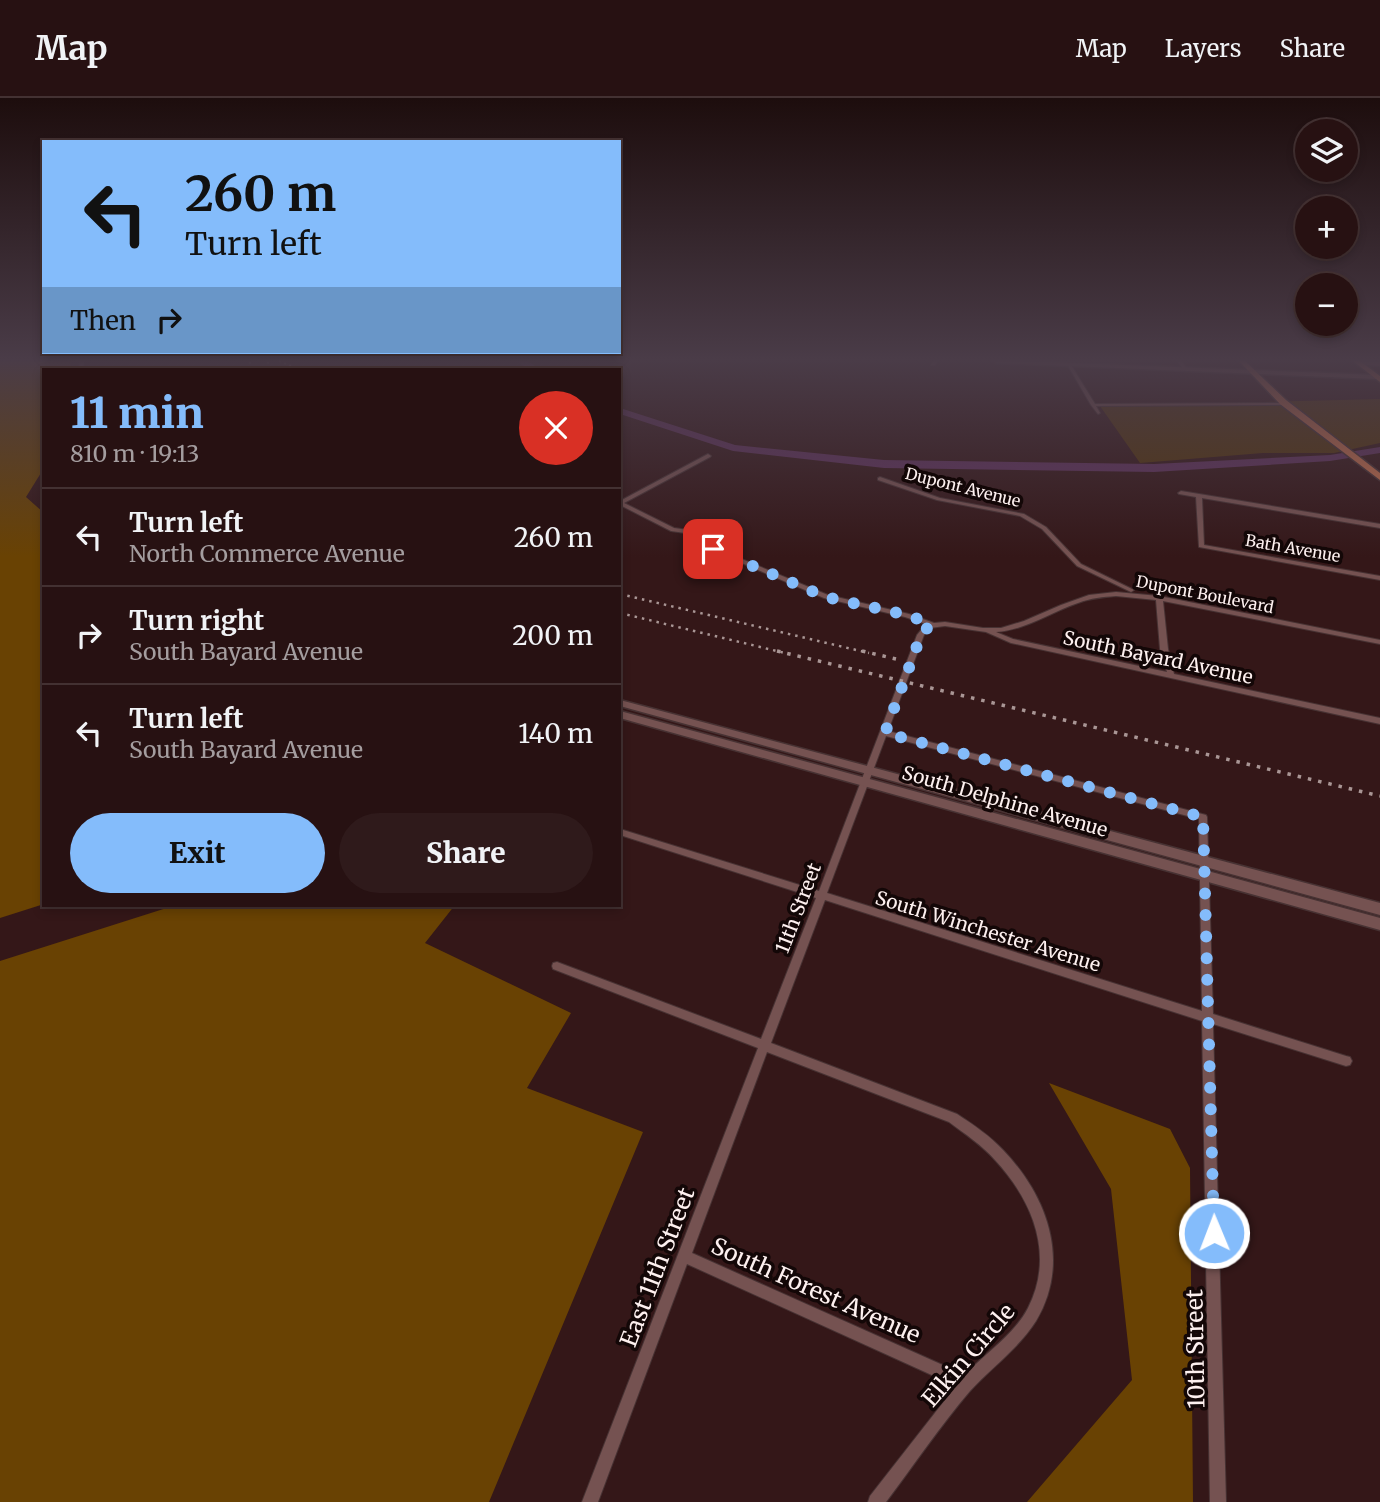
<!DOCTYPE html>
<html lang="en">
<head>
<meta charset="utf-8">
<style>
	body { margin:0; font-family:Merriweather,serif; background:#2f1a1b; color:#f1f3f6; height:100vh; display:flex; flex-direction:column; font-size:26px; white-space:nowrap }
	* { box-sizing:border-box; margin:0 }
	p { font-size:23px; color:#a49d9f }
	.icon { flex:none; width:38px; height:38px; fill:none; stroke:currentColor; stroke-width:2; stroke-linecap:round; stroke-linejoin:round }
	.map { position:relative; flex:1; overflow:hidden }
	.side { position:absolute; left:42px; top:270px; width:579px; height:539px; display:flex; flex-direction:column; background:#271112; border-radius:0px; box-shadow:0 4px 10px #0003,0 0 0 2px #433132 }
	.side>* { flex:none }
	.hud { position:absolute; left:42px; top:42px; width:579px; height:214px; border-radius:0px; box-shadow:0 4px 10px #0003,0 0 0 2px #433132; background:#84bcfb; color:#111; overflow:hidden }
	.tools { position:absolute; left:1295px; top:21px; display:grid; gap:14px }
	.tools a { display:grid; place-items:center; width:63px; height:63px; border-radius:50%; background:#271112; box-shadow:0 4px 10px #0003,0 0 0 2px #433132; font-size:35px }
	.pin { position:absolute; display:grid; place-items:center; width:60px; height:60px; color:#fff; margin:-30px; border-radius:14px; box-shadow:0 4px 10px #0006 }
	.me { position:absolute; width:77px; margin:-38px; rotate:359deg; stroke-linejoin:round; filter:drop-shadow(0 0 5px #0008) }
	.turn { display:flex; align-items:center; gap:24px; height:147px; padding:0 28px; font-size:32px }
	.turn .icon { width:91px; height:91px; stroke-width:2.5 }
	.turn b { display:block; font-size:49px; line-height:60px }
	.then { display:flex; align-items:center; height:66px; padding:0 28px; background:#0003; gap:14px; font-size:26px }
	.round { display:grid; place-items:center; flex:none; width:74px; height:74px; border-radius:37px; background:#2f1a1b }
	.overview { display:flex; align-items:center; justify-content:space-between; height:119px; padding:0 28px }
	h1 { font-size:42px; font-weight:800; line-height:52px; color:#84bcfb }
	.cta { display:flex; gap:14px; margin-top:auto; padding:14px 28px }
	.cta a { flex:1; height:80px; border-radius:42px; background:#84bcfb; color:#111; font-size:28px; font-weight:800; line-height:80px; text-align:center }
	.cta a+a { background:#2f1a1b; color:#f1f3f6 }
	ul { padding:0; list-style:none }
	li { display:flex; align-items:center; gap:21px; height:98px; padding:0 28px; border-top:2px solid #433132 }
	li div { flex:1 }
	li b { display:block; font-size:26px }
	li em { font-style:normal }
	header { display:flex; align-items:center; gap:42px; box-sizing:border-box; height:98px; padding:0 35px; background:#271112; border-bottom:2px solid #433132 }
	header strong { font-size:33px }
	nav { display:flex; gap:38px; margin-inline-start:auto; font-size:24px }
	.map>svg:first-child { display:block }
</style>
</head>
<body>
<header>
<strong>Map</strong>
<nav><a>Map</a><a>Layers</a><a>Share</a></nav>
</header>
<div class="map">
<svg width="1380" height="1404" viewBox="0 0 1380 1404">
	<rect width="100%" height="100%" fill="#341718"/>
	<path fill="#52350b" d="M1380,301V345L1334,355H1263L1140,365L1100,308Z"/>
	<g fill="#694203">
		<path d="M0,263H71L70,271H44V370L26,399L44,415V806L0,820Z"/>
		<path d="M176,807H455L425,845L571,915L527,990L643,1034L489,1404H0V863Z"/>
		<path d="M1049,985L1170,1031L1190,1070L1193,1404H1027L1132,1282L1111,1091Z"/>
	</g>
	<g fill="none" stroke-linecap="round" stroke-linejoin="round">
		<g fill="#5e325c" fill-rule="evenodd">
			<path d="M517,263H528L539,271H528Z"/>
			<path d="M620,310L735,347L884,362L1154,366L1330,357L1380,349V355L1330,363L1154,374L884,370L733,353L620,316Z"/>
		</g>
		<defs>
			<g id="minor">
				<path d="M80,263H84L83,271H79Z"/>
				<path d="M934,263H938L935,267H931Z"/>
				<path d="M1177,263H1181L1188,272H1184Z"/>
				<path d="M1067,266L1071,267L1095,306L1286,305L1288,306L1286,307L1096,308L1100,315L1098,316L1091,307Z"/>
				<path d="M708,356L711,358L710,359L624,405L674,430L689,432L696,442L828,497L909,516L934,525L945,524L983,530H1001L1024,523L1061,507L1089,497L1116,494L1159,498L1380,542V546L1163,503L1168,551L1174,576L1380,620V626L1011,545L986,534L945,528L930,530L924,537L888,633L1206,717L1207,719L1213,916L1346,958L1350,959L1352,963L1350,967L1346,968L1213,926L1226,1404H1210L1202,923L825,802L771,945L957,1016C974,1027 990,1038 1003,1052C1048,1099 1071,1164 1036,1223C1019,1250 991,1270 970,1293C940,1328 914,1367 886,1404H868L870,1398L956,1288L687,1166L598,1404H582L758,950L553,871L552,868L553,865L557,864L761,941L816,800L620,737V731L819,793L917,537L926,526L905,519L824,500L692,444L685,435L671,433L620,407V403ZM1116,498L1156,502L1160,551L1167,574L1013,541L996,534C1026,532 1051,514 1078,505C1091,500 1103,499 1116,498ZM886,638L1199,721L1202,913L827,795ZM767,954L949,1024C965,1036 982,1047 995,1062C1033,1103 1055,1157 1028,1210C1014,1237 985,1255 965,1277L692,1155Z"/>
				<path d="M880,379L940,400L1024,416L1046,429L1081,466L1134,492L1131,494L1129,493L1077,468L1042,431L1020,418L937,402L878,382V380Z"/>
				<path d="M1181,393L1380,426V430L1202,400L1204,447L1380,478V482L1199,449L1196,399L1179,396L1178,395Z"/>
			</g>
			<g id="tertiary">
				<path d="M993,263H1022L1377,277L1380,279L1377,281L996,265Z"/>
				<path d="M1360,263L1380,264V268L1358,266Z"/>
			</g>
			<g id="secondary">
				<path d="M620,602L1380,805V817L620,608Z"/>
				<path d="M620,613L1380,820V832L620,620Z"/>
			</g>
			<g id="primary">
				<path d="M1239,263H1245L1286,302L1380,375V382L1280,306Z"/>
				<path d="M1353,263H1360L1380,278V284Z"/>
			</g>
		</defs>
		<use href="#minor" stroke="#473233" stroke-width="2"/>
		<use href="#tertiary" stroke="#473233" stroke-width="3"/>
		<use href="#secondary" stroke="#473233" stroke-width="3"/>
		<use href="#primary" stroke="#473233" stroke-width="3"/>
		<use href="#minor" fill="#755251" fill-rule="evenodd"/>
		<use href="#tertiary" fill="#755251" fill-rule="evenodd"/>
		<use href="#secondary" fill="#755251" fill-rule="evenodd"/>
		<use href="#primary" fill="#c26e4b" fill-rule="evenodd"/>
		<g stroke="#a99695" stroke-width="2" stroke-dasharray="2 3.5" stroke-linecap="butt">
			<path d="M279,263L298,271"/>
			<path d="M249,271L250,263"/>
			<path d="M267,271L268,263"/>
		</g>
		<g stroke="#a99695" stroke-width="2.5" stroke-dasharray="2.5 5" stroke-linecap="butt">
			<path d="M620,496L869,555"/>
			<path d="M620,515L785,555"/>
		</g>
		<g stroke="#a99695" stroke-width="3.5" stroke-dasharray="3.5 7" stroke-linecap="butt">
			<path d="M777,553L1380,698"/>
			<path d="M862,553L896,561"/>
		</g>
	</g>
	<linearGradient id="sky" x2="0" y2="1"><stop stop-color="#1d0d0d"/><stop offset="0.57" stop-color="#4a3c48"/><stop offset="1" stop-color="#4a3c48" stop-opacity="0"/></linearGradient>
	<rect width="1380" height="459" fill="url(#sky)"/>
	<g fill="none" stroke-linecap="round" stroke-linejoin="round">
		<path stroke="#84bcfb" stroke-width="12" stroke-dasharray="0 21.6" d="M713,451L826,499L907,517L931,526L921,537L885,635L1203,719L1214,1135"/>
	</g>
	<g text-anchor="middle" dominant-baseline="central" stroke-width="7" stroke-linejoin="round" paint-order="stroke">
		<g font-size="16" fill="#fdf0ef" stroke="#130707">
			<text transform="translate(963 389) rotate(14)">Dupont Avenue</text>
			<text transform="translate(1293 450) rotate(10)">Bath Avenue</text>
			<text transform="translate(1205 496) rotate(11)">Dupont Boulevard</text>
		</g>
		<g font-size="19" fill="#fdf0ef" stroke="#130707">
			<text transform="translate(1158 559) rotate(12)">South Bayard Avenue</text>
			<text transform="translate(1005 703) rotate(16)">South Delphine Avenue</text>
			<text transform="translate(798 810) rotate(-69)">11th Street</text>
			<text transform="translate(988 833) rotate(17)">South Winchester Avenue</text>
		</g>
		<g font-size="23" fill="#fdf0ef" stroke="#130707">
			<text transform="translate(657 1169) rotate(-69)">East 11th Street</text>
			<text transform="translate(816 1192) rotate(24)">South Forest Avenue</text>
			<text transform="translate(1195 1251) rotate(-91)">10th Street</text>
			<text transform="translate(968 1257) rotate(-49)">Elkin Circle</text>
		</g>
	</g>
</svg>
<div class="tools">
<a><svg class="icon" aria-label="layers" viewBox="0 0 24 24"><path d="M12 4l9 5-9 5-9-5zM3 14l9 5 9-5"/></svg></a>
<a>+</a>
<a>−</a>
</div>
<div class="pin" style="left:713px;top:451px;background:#d93025"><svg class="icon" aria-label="arrive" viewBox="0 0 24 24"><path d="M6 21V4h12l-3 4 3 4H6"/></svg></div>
<svg class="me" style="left:1214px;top:1135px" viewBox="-20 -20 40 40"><circle r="17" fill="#84bcfb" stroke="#fff" stroke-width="3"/><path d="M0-11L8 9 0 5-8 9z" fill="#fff"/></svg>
<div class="hud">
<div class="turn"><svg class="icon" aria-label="left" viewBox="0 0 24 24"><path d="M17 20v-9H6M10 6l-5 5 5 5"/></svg><div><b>260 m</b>Turn left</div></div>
<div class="then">Then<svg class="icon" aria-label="right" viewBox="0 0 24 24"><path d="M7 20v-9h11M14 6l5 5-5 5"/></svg></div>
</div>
<section class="side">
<div class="overview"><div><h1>11 min</h1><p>810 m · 19:13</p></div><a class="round" style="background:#d93025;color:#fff"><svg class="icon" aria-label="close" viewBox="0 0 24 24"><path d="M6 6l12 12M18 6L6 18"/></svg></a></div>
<ul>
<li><svg class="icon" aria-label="left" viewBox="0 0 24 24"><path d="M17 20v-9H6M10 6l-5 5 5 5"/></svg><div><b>Turn left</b><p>North Commerce Avenue</p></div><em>260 m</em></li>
<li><svg class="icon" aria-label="right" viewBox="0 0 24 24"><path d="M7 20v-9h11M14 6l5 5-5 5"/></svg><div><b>Turn right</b><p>South Bayard Avenue</p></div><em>200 m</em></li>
<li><svg class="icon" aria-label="left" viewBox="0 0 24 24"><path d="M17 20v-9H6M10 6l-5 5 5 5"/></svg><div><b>Turn left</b><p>South Bayard Avenue</p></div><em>140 m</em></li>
</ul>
<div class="cta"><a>Exit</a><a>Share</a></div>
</section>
</div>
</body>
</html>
